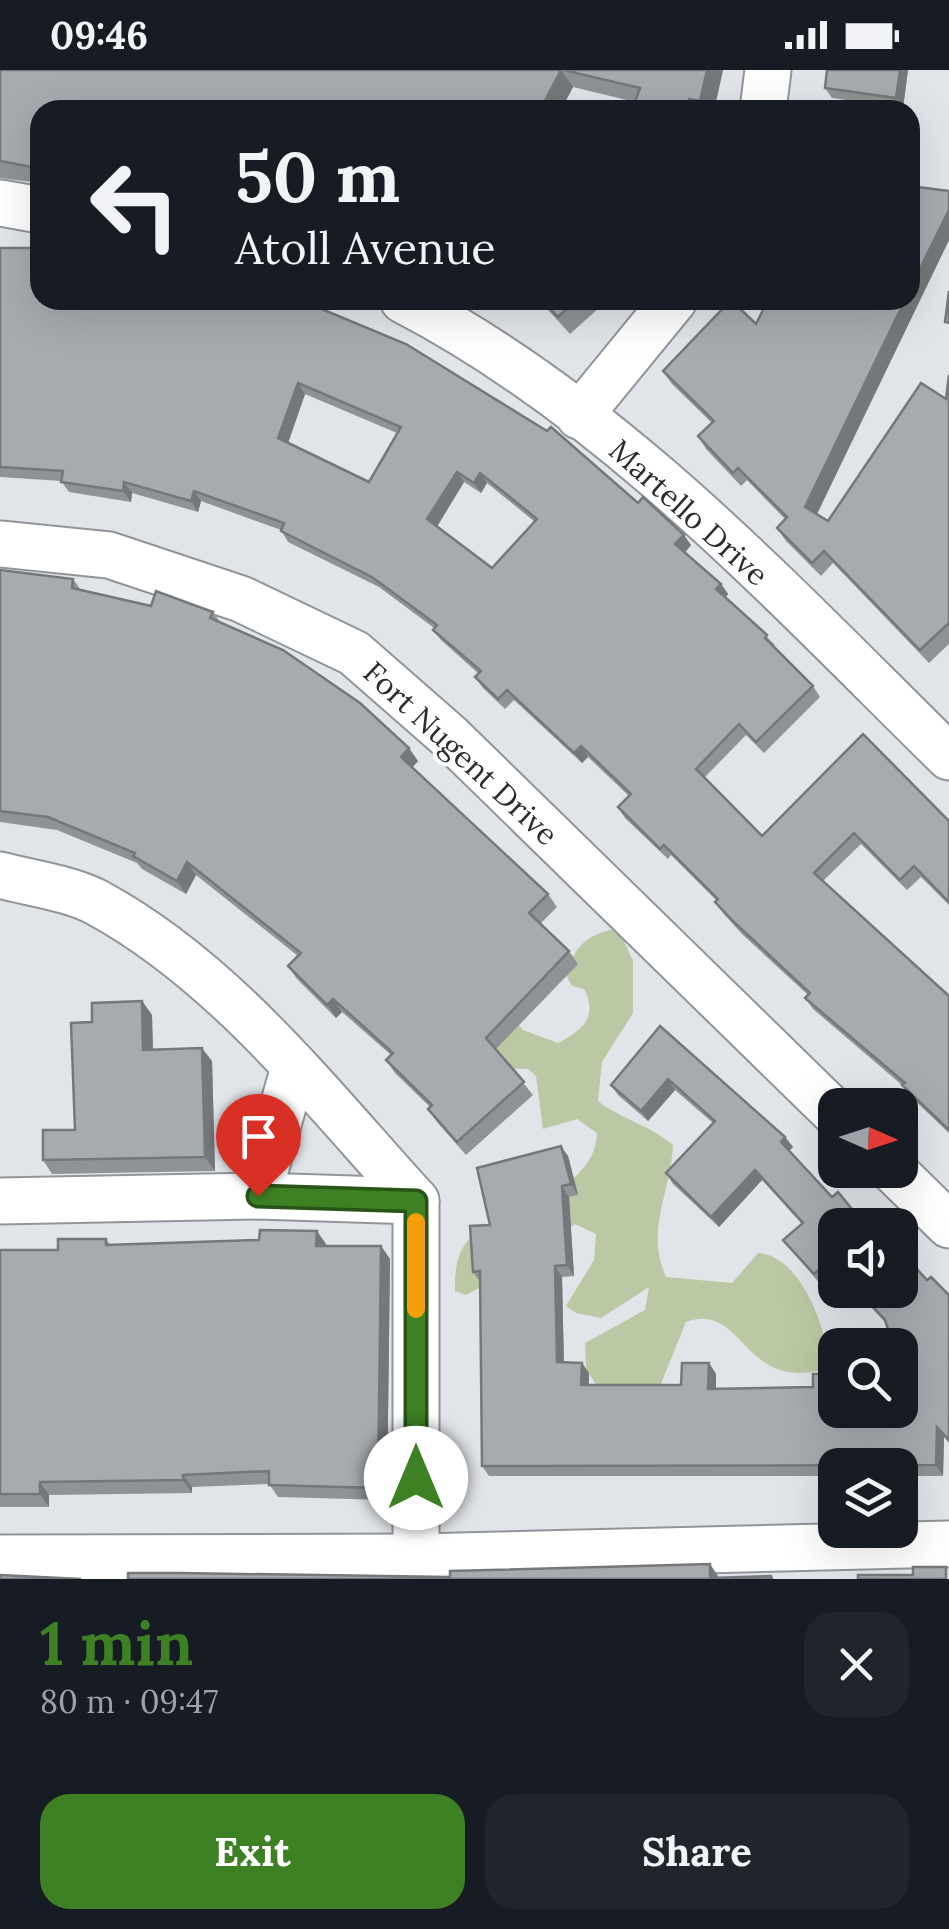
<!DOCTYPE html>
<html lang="en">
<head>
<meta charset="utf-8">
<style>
	body { margin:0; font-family:Lora,serif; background:#20242c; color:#f1f3f6; height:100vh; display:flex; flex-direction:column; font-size:38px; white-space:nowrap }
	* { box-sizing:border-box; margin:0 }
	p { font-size:32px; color:#9ea1a6 }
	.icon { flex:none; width:55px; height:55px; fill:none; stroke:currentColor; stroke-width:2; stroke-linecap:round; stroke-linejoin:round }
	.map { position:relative; height:1509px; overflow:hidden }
	.panel { display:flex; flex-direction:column; background:#171b24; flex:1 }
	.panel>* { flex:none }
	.guide { position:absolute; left:30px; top:30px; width:890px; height:210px; border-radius:30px; box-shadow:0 10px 40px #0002; background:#171b24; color:#f1f3f6; overflow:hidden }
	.needle { width:65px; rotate:93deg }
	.buttons { position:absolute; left:818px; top:1018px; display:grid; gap:20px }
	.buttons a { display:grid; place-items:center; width:100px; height:100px; border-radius:20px; background:#171b24; box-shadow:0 10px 40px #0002; font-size:50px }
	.pin { position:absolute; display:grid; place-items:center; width:85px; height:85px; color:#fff; margin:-102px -42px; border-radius:50% 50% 50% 0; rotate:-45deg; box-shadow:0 0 10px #0007 }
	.pin .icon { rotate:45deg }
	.me { position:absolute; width:110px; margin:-55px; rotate:0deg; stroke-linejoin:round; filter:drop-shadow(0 0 8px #0008) }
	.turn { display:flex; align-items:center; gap:35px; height:210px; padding:0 40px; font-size:45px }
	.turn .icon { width:130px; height:130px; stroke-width:2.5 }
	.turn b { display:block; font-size:70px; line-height:85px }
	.round { display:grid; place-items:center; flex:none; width:105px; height:105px; border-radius:30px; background:#20242c }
	.summary { display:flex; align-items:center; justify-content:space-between; height:170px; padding:0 40px }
	h1 { font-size:60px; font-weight:700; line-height:75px; color:#3d8124 }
	.primary-button { display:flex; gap:20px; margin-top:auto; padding:20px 40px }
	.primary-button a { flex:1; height:115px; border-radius:30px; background:#3d8124; color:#fff; font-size:40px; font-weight:700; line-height:115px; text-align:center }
	.primary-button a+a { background:#20242c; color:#f1f3f6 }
	.status { display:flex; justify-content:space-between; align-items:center; height:70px; padding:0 50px; background:#171b24; direction:ltr }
	.status svg { height:28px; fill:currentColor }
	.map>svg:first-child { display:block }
</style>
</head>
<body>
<div class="status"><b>09:46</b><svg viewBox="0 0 49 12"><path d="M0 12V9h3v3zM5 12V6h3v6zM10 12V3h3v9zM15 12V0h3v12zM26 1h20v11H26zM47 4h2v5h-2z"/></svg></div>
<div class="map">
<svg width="949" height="1509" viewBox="0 0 949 1509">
	<rect width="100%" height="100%" fill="#e1e4e9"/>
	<path fill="#bac9a3" d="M618,858L633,891V943L602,992L598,1031C622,1050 650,1055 673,1075C670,1126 645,1160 666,1207L732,1213L758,1183C792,1185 813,1230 822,1259C826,1271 823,1287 822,1300C742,1320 743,1231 686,1252L658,1321L598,1318L586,1298L585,1273L645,1240L649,1217L601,1248L576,1243L566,1236L594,1190L596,1164L575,1154L513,1200L466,1225L455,1221C453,1145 501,1161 550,1131C561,1124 569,1113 578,1104C590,1091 596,1081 597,1063L577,1049L543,1059L536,1006L528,999L479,997L486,915L523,960L558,973C581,961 599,948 584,919L572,916L566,905C576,874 587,865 618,858Z"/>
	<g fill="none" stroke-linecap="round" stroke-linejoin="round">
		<defs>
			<g id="minor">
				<path d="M763,40L768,0"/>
				<path d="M0,133L40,140"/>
				<path d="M403,230C613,339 782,523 949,687"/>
				<path d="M579,346L674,230"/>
				<path d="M0,474L109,485L241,529L354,583L450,667L835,1043"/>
				<path d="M0,805C30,813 69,818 96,832C224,901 319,1025 416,1131V1487"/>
				<path d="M893,1100L949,1155"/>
				<path d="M258,1126L294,997"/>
				<path d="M0,1131L258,1126L416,1131"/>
				<path d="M0,1488L416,1487L949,1474"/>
			</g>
		</defs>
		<use href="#minor" stroke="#919599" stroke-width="49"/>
		<use href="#minor" stroke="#fff" stroke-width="45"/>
	</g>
	<g fill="#909396" fill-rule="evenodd">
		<path d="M0,0H723L714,40H632L635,32L573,17L561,40H40V113L0,108Z"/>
		<path d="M827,0H908L903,38L832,28L825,18Z"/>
		<path d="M949,121V170L817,444L828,451L946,329L949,305V574L929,593L833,493L821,506L786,471L777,458L785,449L747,410L741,416L706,379L698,366L712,353L672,314L663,301L756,254Z"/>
		<path d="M0,178L40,230H300L638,433L691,475L685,483L721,514L728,524L726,527L775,575L774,577L813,616L820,627L764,683L746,665L704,708L762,766L949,751V835L921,807L907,820L861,774L823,811L949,926V1063L910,1026L902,1015L813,939L805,928L808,925L742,864L723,843L715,832L717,831L671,785L668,789L625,748L618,737L629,726L588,687L582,693L514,630L505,639L483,618L475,607L479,604L441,570L433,560L434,558L379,517L288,472L281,460L201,431L198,442L132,423L131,432L69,422L61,411L0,407ZM305,324L397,363L369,412L288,373ZM464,412L481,423L487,413L535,452L492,498L437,456Z"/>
		<path d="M539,230H608L570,264Z"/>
		<path d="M0,500L73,509L81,520L151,536L213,542L220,552L418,691L412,697L548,824L557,837L540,854L569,881L578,894L496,979L533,1025L466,1085L437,1052L428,1039L430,1037L395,1003L386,990L391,985L342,942L336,948L297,909L288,896L298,886L196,805L186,824L142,799L137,793L57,760L0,752Z"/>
		<path d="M142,931L152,945L153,979L212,991L215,1101L52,1104L43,1090L75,1060L92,952Z"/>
		<path d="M660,956L785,1067L793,1077L789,1081L835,1155V1203L821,1215L783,1170L802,1154L762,1110L719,1157L673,1114L666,1103L713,1053L675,1020L648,1051L618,1025L611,1015Z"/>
		<path d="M568,1086L578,1125L569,1127L574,1206L562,1207L564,1292L582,1293L589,1303V1315H681L709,1293L716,1304V1319L813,1317L902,1305L886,1253L855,1220H900L927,1210L949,1225V1373L944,1367L943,1406H900V1395H835V1406H489L482,1396L480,1212L473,1202L490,1155Z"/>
		<path d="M106,1169L110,1175L326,1174V1176H381L390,1189L387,1430L278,1427L269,1414L192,1417V1423L49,1425V1437H0V1180H58Z"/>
	</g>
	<g fill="#75787a">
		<path d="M561,0L573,17L561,40H540Z"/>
		<path d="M707,0H723L714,40H706L700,31Z"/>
		<path d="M900,0H908L903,38L896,28Z"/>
		<path d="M689,29L697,40H686Z"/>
		<path d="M949,136V170L814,450L805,437L905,230H910V219Z"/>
		<path d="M298,313L305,324L286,379L278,368Z"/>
		<path d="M457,402L464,412L435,460L427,449Z"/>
		<path d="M480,403L487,413L481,423L474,413Z"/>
		<path d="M124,412L132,423L131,432L123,421Z"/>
		<path d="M194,421L201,431L198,442L191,431Z"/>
		<path d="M684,465L691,475L682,485L675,474Z"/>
		<path d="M721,514L728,524L724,530L716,519Z"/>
		<path d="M581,676L588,687L582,693L574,683Z"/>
		<path d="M409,678L418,691L410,700L401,687Z"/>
		<path d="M187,792L196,805L186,824L177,811Z"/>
		<path d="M333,929L342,942L336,948L327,935Z"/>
		<path d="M142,931L152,945L153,993L143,980Z"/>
		<path d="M202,978L212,991L215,1101L205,1087Z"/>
		<path d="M668,1009L675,1020L648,1051L641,1041Z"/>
		<path d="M785,1067L793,1077L788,1082L781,1072Z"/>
		<path d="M561,1076L568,1086L578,1125L571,1114Z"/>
		<path d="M755,1100L762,1110L719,1157L711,1147Z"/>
		<path d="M562,1116L569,1127L574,1206L567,1195Z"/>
		<path d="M317,1161L326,1174L325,1188L316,1176Z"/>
		<path d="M381,1176L390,1189L387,1430L378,1418Z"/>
		<path d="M555,1196L562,1207L564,1303L557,1292Z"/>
		<path d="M582,1293L589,1303L588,1326L581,1315Z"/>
		<path d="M709,1293L716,1304V1330L708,1319Z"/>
		<path d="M937,1357L944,1367L943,1406L936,1395Z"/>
		<path d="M183,1405L192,1417V1423L183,1410Z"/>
		<path d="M40,1412L49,1425V1437L40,1424Z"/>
		<path d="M710,1494L718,1506V1509H711Z"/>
	</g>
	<g fill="#a7abaf" stroke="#75787a" stroke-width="2.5" fill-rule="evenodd">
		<path d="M0,0H561L540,40H40V103L32,97L0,91Z"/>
		<path d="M563,0H707L700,31L689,29L686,40H632L640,18Z"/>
		<path d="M827,0H900L896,28L825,18Z"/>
		<path d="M910,116L949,121V140L910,219Z"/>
		<path d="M0,178H40V230H300L406,274L547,361L551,357L638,433L643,427L684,465L675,474L721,514L716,519L767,565L765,568L813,616L756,672L739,654L696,699L762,766L863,664L949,751V832L914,796L900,810L854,763L814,803L949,926V1060L902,1015L905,1013L805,928L810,923L735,853L715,832L718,829L664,775L660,779L618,737L631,724L581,676L574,683L507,620L498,629L475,607L481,601L433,560L437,555L372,507L281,461L284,453L194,421L191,431L124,412L123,421L61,412L63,401L0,397ZM298,313L401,357L369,412L278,368ZM457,402L474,413L480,403L537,449L492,498L427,449Z"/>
		<path d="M949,221V253L945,252Z"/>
		<path d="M542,230H576L558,247Z"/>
		<path d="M731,230L756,254L768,230H905L805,437L828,451L921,313L946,329L949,305V553L920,580L824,481L812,493L777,458L787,447L738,398L733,403L698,366L714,351L663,301Z"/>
		<path d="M0,500L73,509L72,518L151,536L156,521L213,542L210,548L283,580L360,633L409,678L401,687L548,824L529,843L569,881L486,968L524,1012L457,1072L428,1039L432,1035L386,990L393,983L333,929L327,935L288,896L301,883L187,792L177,811L133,786L135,783L48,747L0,741Z"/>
		<path d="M142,931L143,980L202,978L205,1087L43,1090V1060H75L71,953L92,952V933Z"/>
		<path d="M660,956L785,1067L781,1072L832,1127L838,1122L865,1155H835V1196L830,1190L814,1204L783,1170L803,1153L755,1100L711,1147L666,1103L715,1051L668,1009L641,1041L611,1015Z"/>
		<path d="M561,1076L571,1114L562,1116L567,1195L555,1196L557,1292L582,1293L581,1315H681L682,1293H709L708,1319L813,1317V1304H835V1340H900V1305H902L900,1298V1275H893L885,1250L857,1220H900V1185L902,1183L927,1210L931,1207L949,1225V1370L937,1357L936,1395L482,1396L480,1201L473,1202L470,1156L490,1155L477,1098Z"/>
		<path d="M260,1160L317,1161L316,1176H381L378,1418L269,1415V1401L183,1405V1410L40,1412V1424H0V1180H58V1169H106V1175L259,1170Z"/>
		<path d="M710,1494V1508L771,1506L772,1509H128V1503H179L450,1507V1501Z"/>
		<path d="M913,1497H946V1509H858V1505H913Z"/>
		<path d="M0,1505L81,1509H0Z"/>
	</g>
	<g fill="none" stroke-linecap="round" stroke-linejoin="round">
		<defs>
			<path id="route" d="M258,1126L416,1131V1408"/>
		</defs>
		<use href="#route" stroke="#285417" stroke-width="25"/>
		<use href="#route" stroke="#3d8124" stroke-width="18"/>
		<path stroke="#f59e0b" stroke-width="18" d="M416,1239V1152"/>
	</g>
	<g text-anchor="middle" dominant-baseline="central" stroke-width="8" stroke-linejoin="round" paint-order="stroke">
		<g font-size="30" fill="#2c2d2f" stroke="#fff">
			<text transform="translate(689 442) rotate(42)">Martello Drive</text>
			<text transform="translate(461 683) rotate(43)">Fort Nugent Drive</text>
		</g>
	</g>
</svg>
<div class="buttons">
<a><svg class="needle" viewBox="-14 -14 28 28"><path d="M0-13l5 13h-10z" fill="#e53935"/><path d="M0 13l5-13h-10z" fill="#9ea1a6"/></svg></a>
<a><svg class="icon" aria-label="sound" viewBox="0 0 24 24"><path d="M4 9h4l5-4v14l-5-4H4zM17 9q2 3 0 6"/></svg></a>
<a><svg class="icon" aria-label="search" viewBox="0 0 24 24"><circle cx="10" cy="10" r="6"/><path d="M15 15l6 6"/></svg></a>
<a><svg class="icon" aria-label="layers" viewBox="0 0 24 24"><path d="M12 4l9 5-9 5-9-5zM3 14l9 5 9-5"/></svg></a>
</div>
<div class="pin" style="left:258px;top:1126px;background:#d93025"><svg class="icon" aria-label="arrive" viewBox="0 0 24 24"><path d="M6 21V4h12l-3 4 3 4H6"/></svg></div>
<svg class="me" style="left:416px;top:1408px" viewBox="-20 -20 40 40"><circle r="19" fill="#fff"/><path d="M0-13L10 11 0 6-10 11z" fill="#3d8124"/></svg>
<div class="guide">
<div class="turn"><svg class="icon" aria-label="left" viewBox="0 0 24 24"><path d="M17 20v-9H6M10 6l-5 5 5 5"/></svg><div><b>50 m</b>Atoll Avenue</div></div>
</div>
</div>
<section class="panel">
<div class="summary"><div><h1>1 min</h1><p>80 m · 09:47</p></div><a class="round"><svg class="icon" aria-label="close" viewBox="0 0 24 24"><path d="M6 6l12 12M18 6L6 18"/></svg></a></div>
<div class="primary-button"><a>Exit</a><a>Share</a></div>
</section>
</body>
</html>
